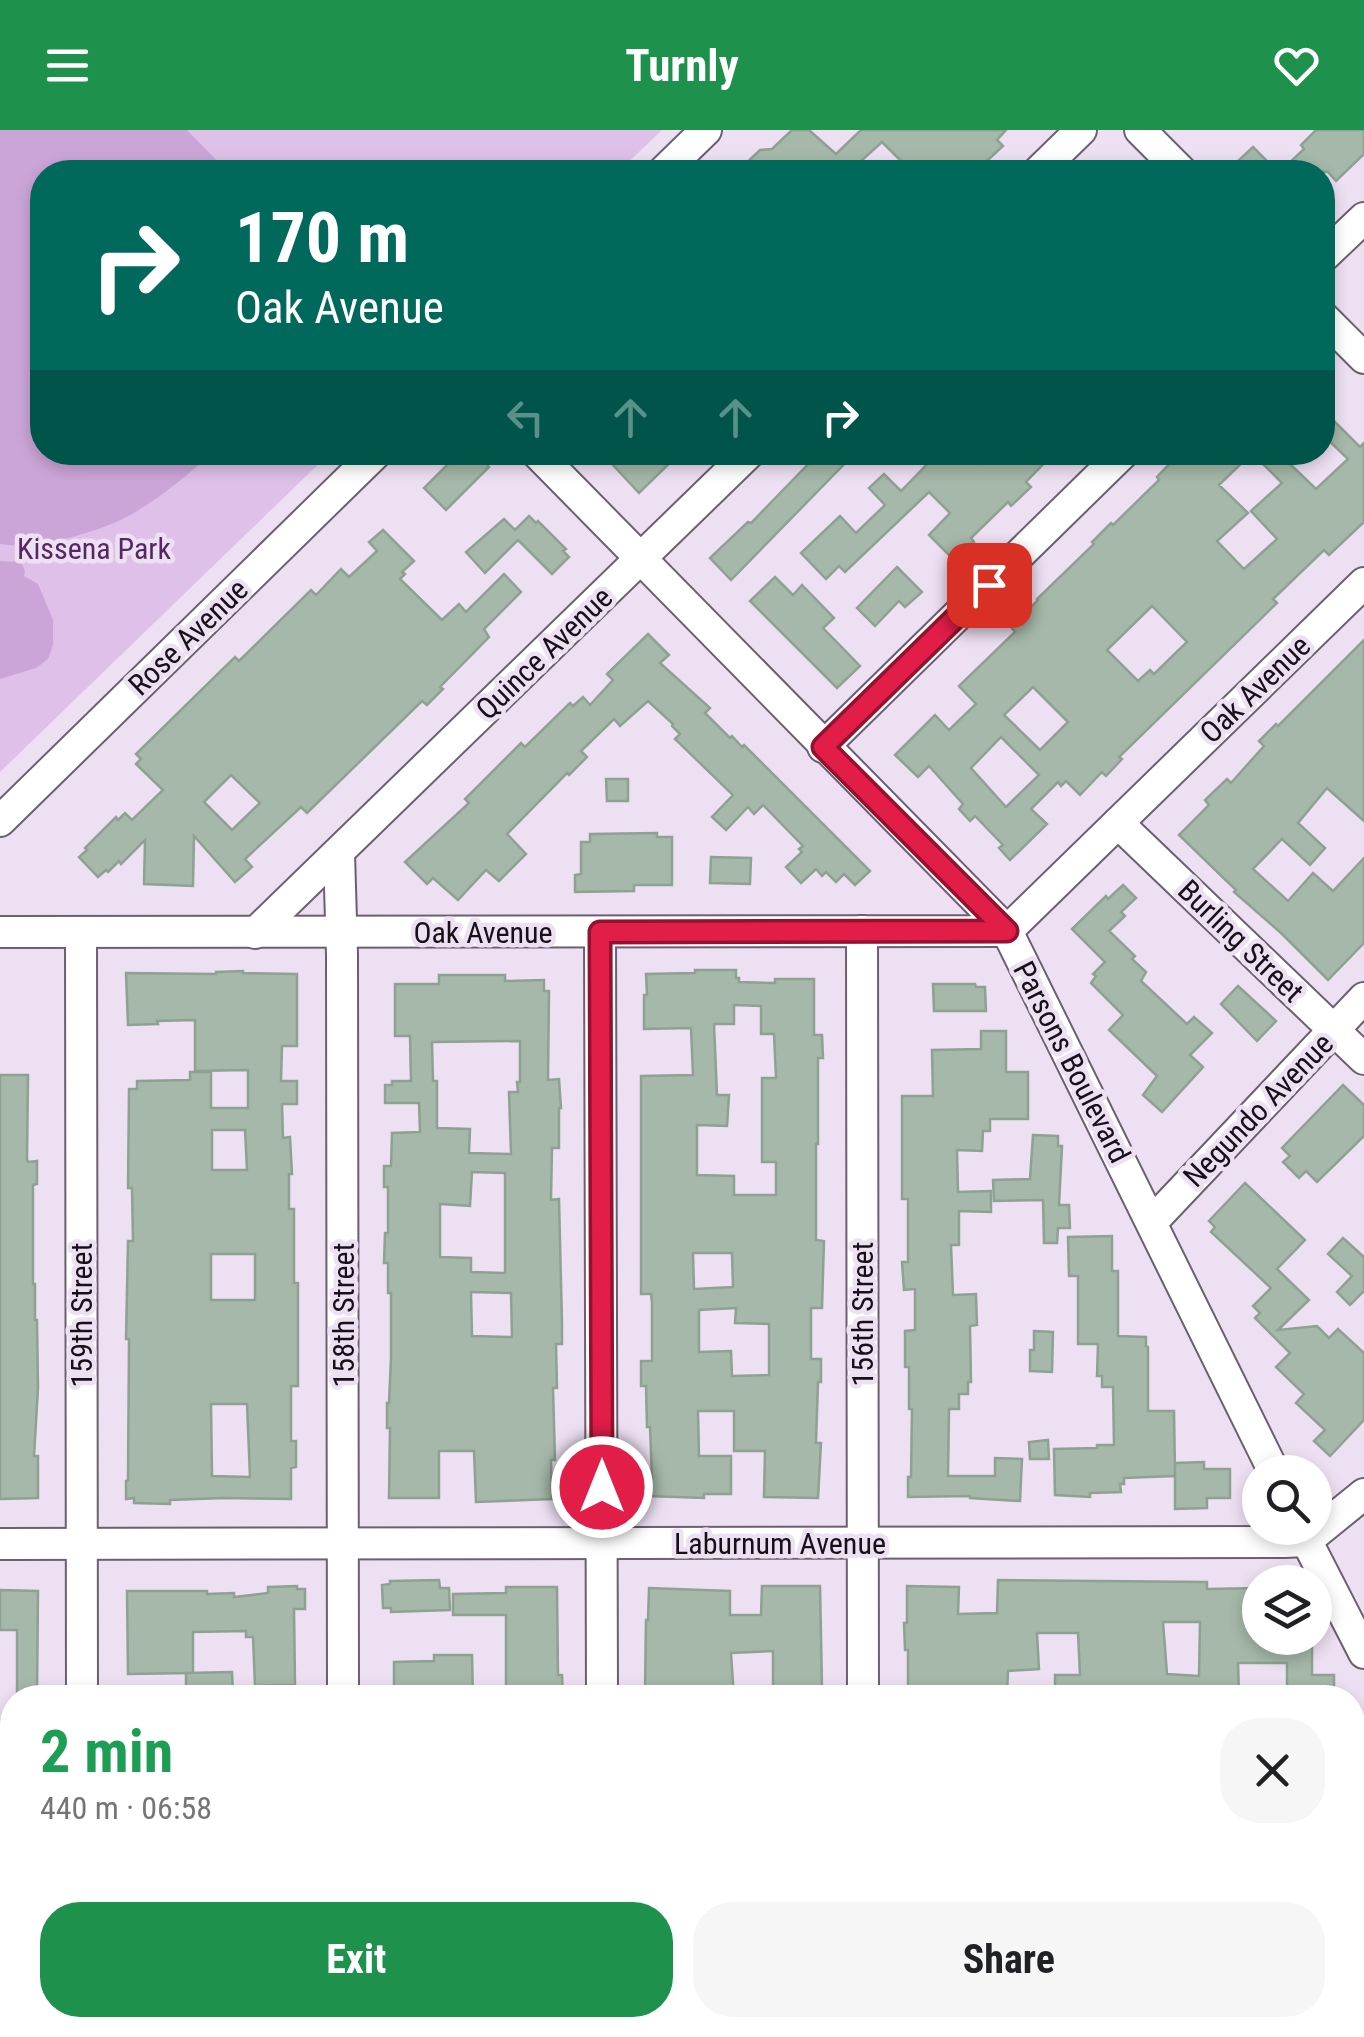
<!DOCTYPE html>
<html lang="en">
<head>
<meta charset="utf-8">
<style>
	body { margin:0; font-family:"Roboto Condensed",sans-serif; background:#f6f6f6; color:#202124; height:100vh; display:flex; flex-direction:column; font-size:38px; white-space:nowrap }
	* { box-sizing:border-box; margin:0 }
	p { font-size:32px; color:#757577 }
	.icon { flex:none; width:55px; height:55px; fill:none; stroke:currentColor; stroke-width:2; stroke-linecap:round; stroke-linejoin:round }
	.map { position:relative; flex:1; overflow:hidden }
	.sheet { position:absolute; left:0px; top:1555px; width:1365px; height:352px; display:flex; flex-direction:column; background:#fff; border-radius:40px 40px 0 0; box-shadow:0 5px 15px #0003 }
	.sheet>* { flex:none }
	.hud { position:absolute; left:30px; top:30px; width:1305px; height:305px; border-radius:40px; box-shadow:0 5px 15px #0003; background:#00695c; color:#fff; overflow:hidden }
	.fabs { position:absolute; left:1242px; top:1325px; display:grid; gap:20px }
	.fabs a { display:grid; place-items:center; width:90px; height:90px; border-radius:50%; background:#fff; box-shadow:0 5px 15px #0003; font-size:50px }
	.pin { position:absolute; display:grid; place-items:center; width:85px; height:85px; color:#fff; margin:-42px; border-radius:20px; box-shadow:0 5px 15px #0006 }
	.me { position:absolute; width:110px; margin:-55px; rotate:0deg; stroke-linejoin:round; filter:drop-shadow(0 0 8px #0008) }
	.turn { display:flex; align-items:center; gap:35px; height:210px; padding:0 40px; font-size:45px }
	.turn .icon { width:130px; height:130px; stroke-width:2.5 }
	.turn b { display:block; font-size:70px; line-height:85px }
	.lanes { display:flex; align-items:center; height:95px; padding:0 40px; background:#0003; justify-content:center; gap:50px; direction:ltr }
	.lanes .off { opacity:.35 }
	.round { display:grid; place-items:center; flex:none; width:105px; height:105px; border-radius:40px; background:#f6f6f6 }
	.overview { display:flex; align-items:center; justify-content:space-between; height:170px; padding:0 40px }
	h1 { font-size:60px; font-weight:700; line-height:75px; color:#1e9e55 }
	.primary-button { display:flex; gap:20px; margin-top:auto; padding:20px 40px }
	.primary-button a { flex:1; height:115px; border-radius:40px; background:#1e924d; color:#fff; font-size:40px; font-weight:700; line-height:115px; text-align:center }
	.primary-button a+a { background:#f6f6f6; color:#202124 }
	header { display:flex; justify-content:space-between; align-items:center; height:130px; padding:0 40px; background:#1e924d; color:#fff; font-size:45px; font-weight:700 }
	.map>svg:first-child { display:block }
</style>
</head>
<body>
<header><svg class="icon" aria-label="menu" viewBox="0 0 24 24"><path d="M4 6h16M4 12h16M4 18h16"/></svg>Turnly<svg class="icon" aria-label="heart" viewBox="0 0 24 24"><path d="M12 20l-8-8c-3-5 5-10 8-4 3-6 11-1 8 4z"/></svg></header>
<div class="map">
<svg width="1364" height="1907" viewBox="0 0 1364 1907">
	<rect width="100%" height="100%" fill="#eee0f3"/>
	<path fill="#dfc0e9" d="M0,0H662L618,42H42V322L330,323L0,642Z"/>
	<g fill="#cba5d8">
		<path d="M0,0H187L228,42H42V322L213,323C189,343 164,365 137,381C106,401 37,420 0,414Z"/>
		<path d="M0,431L21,432L25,441L24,446L38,454L53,490V515L48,529L36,538L0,549Z"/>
	</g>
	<g fill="#a5b8a9" stroke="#8ea192" stroke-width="2.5" fill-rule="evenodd">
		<path d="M792,0H809L836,24L861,0H1006L997,10L1003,16L975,42H912L882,12L851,40L853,42H737L760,20L772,19Z"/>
		<path d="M1316,0H1364V24L1336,51L1328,42H1280L1304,19L1301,15Z"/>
		<path d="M1253,17L1278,42H1248L1237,32Z"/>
		<path d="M1322,279L1360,317L1364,313V392L1329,425L1324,420L1273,469L1277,473L1119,627L1122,629L1106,646L1102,642L1080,665L1066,651L1061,656L1058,652L1031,679L1047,694L1010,730L999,718L1003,715L975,686L970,691L959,679L963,674L929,636L918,647L895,625L935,585L949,600L976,574L959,556L1015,502L1011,497L1038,470L1037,469L1094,414L1092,412L1111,393L1113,395L1159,350L1157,347L1181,322H1304L1291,335L1316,359L1348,329L1322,304ZM1252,323L1282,353L1251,381L1277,409L1244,439L1217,411L1248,383L1219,355ZM1152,476L1187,512L1154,544L1150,540L1138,551L1107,520ZM1033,557L1068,592L1040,620L1004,585ZM1001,607L1039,645L1006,677L971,638Z"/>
		<path d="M460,322H474L489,337L446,380L424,358Z"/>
		<path d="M601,322H681L639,363Z"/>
		<path d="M820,322H856L731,450L710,428L748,392L751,393Z"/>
		<path d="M939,322H967L979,334L991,322H1055L1026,352L1031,357L1011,376L1008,372L971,408L974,412L955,431L929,405L950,383L929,362L845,442L839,436L826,449L801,423L840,386L856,403L885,375L869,358L884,344L901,361Z"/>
		<path d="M529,386L536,393L538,391L566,419L563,421L569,427L552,444L518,410L485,443L466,422L504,389L515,400Z"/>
		<path d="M383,400L414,431L402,442L405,444L400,449L442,490L459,474L466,482L504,444L521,462L484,499L489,507L440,557L443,559L427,575L422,571L307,683L301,677L245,729L252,737L235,752L194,706L193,756L144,754L145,710L121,734L119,731L108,742L106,740L98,747L79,727L87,720L85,718L116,687L118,690L125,683L132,690L163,660L136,634L141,629L136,624L235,527L239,531L311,460L316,465L341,439L349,447L377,421L369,412ZM231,645L260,673L232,700L204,672Z"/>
		<path d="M897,437L922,462L905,477L899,471L875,496L857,478Z"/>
		<path d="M775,447L793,465L802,455L834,488L823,498L860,536L837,558L750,471Z"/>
		<path d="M648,504L669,525L660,533L710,578L705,583L730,608L732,606L742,617L744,615L870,741L855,755L844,744L836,752L826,742L822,746L816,739L801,753L786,737L802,722L799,719L803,716L763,675L754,684L748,677L726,700L712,687L733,665L675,609L680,604L672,596L673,594L648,571L620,596L614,589L581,621L587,627L569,645L567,643L507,704L526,724L499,751L486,740L458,770L433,748L427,754L405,732L469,673L465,669L521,613L525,617L570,573L573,576L583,567L590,575L613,550L607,544Z"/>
		<path d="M1364,510V691L1327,658L1298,693L1325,718L1310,735L1282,709L1253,739L1288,771L1313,743L1333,761L1364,728V813L1328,850L1281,803L1234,762L1236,760L1179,705L1209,675L1205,670L1227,649L1231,653L1264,616L1259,611L1276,594L1278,596Z"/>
		<path d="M606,649H628V671H607Z"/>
		<path d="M657,703V707H672V755H634V761L575,762V745L581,744V712H590V704Z"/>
		<path d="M711,727L751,728L750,754L710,753Z"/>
		<path d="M1123,755L1136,768L1121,782L1125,786L1109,801L1135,826L1132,829L1146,842L1141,851L1187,894L1194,887L1212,903L1190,925L1203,937L1162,982L1143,965L1157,946L1109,900L1123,885L1091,853L1096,846L1093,844L1105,832L1072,799L1106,766L1108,769Z"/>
		<path d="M695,840H736V848H739V852L775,853V849H814V905H822L823,928H818V1014H816V1110L824,1111L822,1178H811V1229H821V1252H818L816,1313H821L818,1368L764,1367L765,1321H734V1281H698L699,1326H731V1364H704V1368L647,1366V1348H652L650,1297H647L646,1256H641V1231H652V1172L651,1164H641V946L693,945L691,898L644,899V865H647L646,844L695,843ZM734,875L761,876V904H774L776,948H762V1032H776V1065H734V1046L697,1045V995L727,996L729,965H717L714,894H734ZM693,1123H732L733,1157L694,1159ZM736,1178L735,1193L769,1194V1245L732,1246L731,1221L699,1222V1180Z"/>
		<path d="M243,841V843L297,844V916H282L281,951H297V974H282L283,1008L290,1007L292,1044H289V1079H294V1153H298V1256H291V1311H296V1337L291,1338V1369L224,1368L170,1370V1374L134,1373V1368L126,1369V1351L128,1350L129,1209H126L128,1111H133L132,1058H128L129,959H137V951L190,950V942H211V978H248V940L195,941V890L157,891L158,894L128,895L126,843L216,844V842ZM212,1000H245L247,1040H212ZM211,1124H255V1170H211ZM211,1274H247L250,1347L212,1346Z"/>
		<path d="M439,845H505V851L544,850V861H549L548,950L559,949L561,978H559V1018H552L551,1070L559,1069L562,1194V1214H556L557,1258H553L555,1330H551L552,1369L476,1372L474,1321H439V1368H389L390,1298H387V1273H389L391,1228V1163H388V1133H384L385,1103H388V1057H384V1036H391L392,1003L420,1002L419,973H385V955H392V951H411L410,906H395V854H439ZM520,911V952H517L518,962H509L511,1024L469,1023L470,999L437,998V951H433L432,912ZM472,1042L505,1043V1143L471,1142V1128L440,1127V1074L470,1076ZM471,1162L511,1163L512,1207L472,1206Z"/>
		<path d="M933,854H975L976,857H985L986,881H934Z"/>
		<path d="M1238,856L1276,891L1257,911L1221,874Z"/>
		<path d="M981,901H1006V942H1028V989H990V1001H983L982,1021L957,1020L958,1062L991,1061V1082L959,1081V1115H951L953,1165L976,1164L977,1195L970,1196L971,1252H968V1264H959V1279H949L948,1346H995V1328L1022,1329L1020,1371L970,1368V1366L908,1367V1347H911L912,1279H909V1237H905V1201L915,1200V1159L904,1160L902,1132H908V1069H902V966H933L932,920L981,919Z"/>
		<path d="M0,945H28L27,1029L28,1032L37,1031V1054L33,1055V1154H35V1190H37L38,1258L34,1326H38V1368L0,1369Z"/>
		<path d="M1343,955L1364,975V1006L1317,1052L1306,1041L1299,1048L1283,1032L1290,1026L1282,1018Z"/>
		<path d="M1033,1005L1058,1006V1016H1062L1059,1075H1069L1070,1098H1058L1057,1113H1044L1043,1070L994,1071L993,1050L1030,1049Z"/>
		<path d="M1245,1053L1305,1110L1277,1139L1309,1170L1278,1200L1317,1196L1329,1208L1338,1199L1364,1223V1290L1330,1326L1314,1311L1325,1300L1296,1273L1304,1264L1276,1237L1290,1223L1255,1188L1260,1183L1253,1176L1271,1158L1211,1102L1215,1097L1209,1091Z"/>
		<path d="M1112,1106V1141H1118V1206L1146,1207V1216L1148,1217V1281H1174L1175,1345V1333L1204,1332V1339H1230V1368H1207V1378L1175,1379V1346L1124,1348V1354H1120L1121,1362L1090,1363V1367L1055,1365L1054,1319L1097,1318V1315H1114L1113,1257H1102V1246H1097L1098,1214H1078V1146H1069L1068,1107Z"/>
		<path d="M1343,1108L1364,1127V1161L1350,1175L1337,1162L1352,1146L1328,1124Z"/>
		<path d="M1034,1201L1053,1202L1052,1242L1030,1241V1220H1034Z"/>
		<path d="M1048,1310L1049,1329H1030L1029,1312Z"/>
		<path d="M439,1450L440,1458H449L450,1480L391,1482V1478H383L382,1455L390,1454V1451Z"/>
		<path d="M998,1450L1207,1452V1459L1260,1458V1508H1312V1545H1334V1568H1287V1533H1238L1239,1563L1153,1561L1055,1564V1545H1080L1078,1503H1037L1039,1539L1008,1541L1007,1564H993V1568H953V1558H908V1520H905L904,1493H907V1456L959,1457L958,1484L997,1483ZM1163,1492H1200L1199,1546L1167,1544Z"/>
		<path d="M297,1456V1459H305V1479H294L295,1555L255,1556L253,1507H246V1501L193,1502V1543L128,1544L127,1461H207V1464L234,1463V1467L268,1463V1457Z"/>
		<path d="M762,1456H820L822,1558L773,1559V1521L731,1523L734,1568H716V1559H645L646,1490H648L649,1458L730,1461V1485H761Z"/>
		<path d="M506,1457H557L558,1545H562L563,1568H506V1485H453V1464L506,1463Z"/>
		<path d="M0,1460L38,1461L37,1568H17V1500H0Z"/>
		<path d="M434,1525H472L473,1568H450V1558H394V1532L434,1531Z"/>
		<path d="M232,1542L233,1563L186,1566V1543Z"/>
	</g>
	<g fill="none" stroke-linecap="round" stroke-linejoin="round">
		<defs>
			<g id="minor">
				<path d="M1140,0L1182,42"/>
				<path d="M663,42L706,0"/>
				<path d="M1038,42L1081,0"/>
				<path d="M1322,128L1364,88"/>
				<path d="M1322,186L1364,228"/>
				<path d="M536,322L1007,801L1274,1342"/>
				<path d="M823,617L1124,322"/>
				<path d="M0,691L377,322"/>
				<path d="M1118,693L1364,929"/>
				<path d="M339,723L342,825L343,1568"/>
				<path d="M862,801L863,1568"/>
				<path d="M0,802L1007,801L1364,453"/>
				<path d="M81,802L82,1568"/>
				<path d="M600,802L602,1568"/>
				<path d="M255,803L750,322"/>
				<path d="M1152,1092L1364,868"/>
				<path d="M1300,1398L1364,1523"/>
				<path d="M0,1414L1285,1412L1306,1411L1364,1364"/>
				<path d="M1352,1668H1364"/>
				<path d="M83,1895V1907"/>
				<path d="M344,1895V1907"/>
				<path d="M603,1895V1907"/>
				<path d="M863,1907V1895"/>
			</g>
		</defs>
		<use href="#minor" stroke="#6c5f70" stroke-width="34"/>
		<use href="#minor" stroke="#fff" stroke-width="30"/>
	</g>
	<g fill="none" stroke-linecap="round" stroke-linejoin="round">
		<defs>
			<path id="route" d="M602,1357L600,802L1007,801L823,617L989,455"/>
		</defs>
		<use href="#route" stroke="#92132f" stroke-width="25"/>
		<use href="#route" stroke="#e11d48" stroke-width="18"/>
	</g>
	<g text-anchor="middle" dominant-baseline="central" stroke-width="9" stroke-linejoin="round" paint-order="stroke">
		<g font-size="30" fill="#562765" stroke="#eee0f3">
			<text x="94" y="418">Kissena Park</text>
		</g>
		<g font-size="30" fill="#151117" stroke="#eee0f3">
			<text transform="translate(188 507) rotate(-44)">Rose Avenue</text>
			<text transform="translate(544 523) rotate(-44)">Quince Avenue</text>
			<text transform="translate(1255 559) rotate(-44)">Oak Avenue</text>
			<text x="483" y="802">Oak Avenue</text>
			<text transform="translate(1241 811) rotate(44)">Burling Street</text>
			<text transform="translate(1072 932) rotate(63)">Parsons Boulevard</text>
			<text transform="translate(1258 980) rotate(-46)">Negundo Avenue</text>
			<text transform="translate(862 1184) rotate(-90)">156th Street</text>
			<text transform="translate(81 1185) rotate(-90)">159th Street</text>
			<text transform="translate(343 1185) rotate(-90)">158th Street</text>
			<text x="780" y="1413">Laburnum Avenue</text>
		</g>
	</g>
</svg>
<div class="fabs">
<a><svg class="icon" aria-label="search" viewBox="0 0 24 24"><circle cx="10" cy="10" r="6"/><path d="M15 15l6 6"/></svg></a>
<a><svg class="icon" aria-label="layers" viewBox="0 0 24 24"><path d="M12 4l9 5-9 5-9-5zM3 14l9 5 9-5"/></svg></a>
</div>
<div class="pin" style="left:989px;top:455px;background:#d93025"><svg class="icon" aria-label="arrive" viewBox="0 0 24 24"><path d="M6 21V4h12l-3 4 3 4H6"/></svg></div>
<svg class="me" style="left:602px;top:1357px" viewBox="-20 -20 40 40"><circle r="17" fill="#e11d48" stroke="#fff" stroke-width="3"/><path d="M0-11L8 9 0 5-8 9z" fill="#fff"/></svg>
<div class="hud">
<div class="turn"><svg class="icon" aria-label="right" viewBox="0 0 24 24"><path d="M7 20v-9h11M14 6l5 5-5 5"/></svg><div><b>170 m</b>Oak Avenue</div></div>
<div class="lanes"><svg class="icon off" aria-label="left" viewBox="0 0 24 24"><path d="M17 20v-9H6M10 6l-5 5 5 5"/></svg><svg class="icon off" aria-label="ahead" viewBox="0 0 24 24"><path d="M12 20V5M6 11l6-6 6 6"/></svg><svg class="icon off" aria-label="ahead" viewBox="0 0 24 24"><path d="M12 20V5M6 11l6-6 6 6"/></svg><svg class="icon" aria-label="right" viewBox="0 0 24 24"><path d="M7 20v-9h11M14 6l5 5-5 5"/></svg></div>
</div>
<section class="sheet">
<div class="overview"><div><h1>2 min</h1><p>440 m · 06:58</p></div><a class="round"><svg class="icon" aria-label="close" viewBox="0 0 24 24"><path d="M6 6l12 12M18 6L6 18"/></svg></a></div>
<div class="primary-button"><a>Exit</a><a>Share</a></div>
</section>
</div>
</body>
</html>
